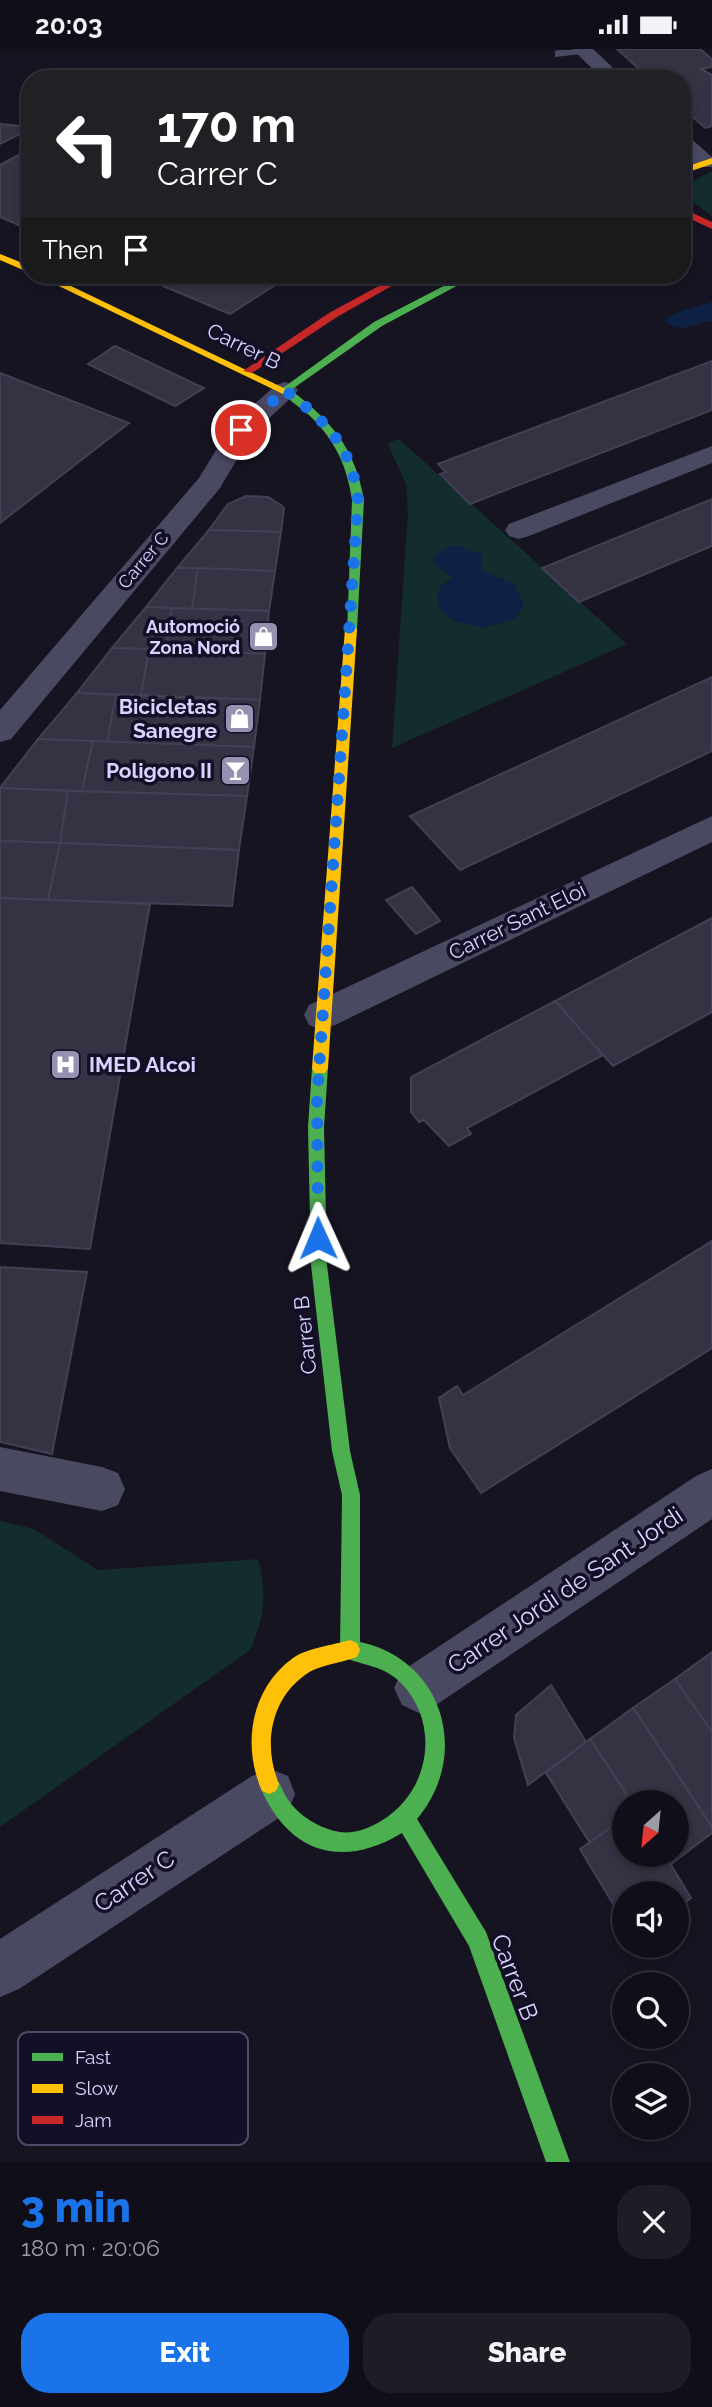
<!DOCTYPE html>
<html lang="en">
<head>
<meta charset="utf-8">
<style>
	body { margin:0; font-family:Raleway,sans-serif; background:#1e1d26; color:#f1f3f6; height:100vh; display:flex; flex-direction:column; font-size:26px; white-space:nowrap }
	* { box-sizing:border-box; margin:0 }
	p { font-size:23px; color:#9c9ca2 }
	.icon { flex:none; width:38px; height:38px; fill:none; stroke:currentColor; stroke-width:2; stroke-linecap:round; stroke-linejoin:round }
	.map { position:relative; height:2113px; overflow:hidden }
	.panel { display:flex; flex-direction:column; background:#100f19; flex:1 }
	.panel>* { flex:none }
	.hud { position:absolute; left:21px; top:21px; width:670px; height:214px; border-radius:28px; box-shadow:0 4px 10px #0003,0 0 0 2px #302f38; background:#202124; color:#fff; overflow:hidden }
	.needle { width:46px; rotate:207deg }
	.controls { position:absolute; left:612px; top:1741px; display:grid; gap:14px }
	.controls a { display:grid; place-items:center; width:77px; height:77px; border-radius:50%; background:#100f19; box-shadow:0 4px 10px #0003,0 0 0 2px #302f38; font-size:35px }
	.pin { position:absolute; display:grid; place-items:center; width:60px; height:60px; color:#fff; margin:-30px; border:4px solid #fff; border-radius:50%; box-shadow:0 2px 7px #0007 }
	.me { position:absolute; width:77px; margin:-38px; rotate:359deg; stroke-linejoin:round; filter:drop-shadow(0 0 5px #0008) }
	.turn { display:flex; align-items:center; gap:24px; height:147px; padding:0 21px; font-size:32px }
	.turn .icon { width:91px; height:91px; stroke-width:2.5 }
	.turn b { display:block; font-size:49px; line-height:60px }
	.then { display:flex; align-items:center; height:66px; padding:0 21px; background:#0003; gap:14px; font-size:26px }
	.round { display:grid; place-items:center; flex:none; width:74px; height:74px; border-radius:28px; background:#1e1d26 }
	.summary { display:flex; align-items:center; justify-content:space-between; height:119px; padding:0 21px }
	h1 { font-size:42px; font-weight:800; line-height:52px; color:#1a73e8 }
	.action { display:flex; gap:14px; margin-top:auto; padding:14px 21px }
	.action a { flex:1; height:80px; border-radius:28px; background:#1a73e8; color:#fff; font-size:28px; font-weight:800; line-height:80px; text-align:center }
	.action a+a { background:#1e1d26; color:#f1f3f6 }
	.status { display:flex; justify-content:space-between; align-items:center; height:49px; padding:0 35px; background:#100f19; direction:ltr }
	.status svg { height:19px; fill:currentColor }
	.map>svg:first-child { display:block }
</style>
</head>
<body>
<div class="status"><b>20:03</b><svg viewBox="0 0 49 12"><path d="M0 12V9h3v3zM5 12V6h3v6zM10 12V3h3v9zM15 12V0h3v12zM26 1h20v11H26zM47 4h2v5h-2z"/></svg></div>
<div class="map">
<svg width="712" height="2113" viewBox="0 0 712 2113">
	<rect width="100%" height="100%" fill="#161421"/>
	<g fill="#132c2d">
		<path d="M712,122V167L689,150L688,140L693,132Z"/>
		<path d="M399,390L627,595L392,699L408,464L406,435L387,394Z"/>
		<path d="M0,1472L34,1480L98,1521L258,1510C267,1544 265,1569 250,1601L0,1778Z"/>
	</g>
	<g fill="#0d2144">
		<path d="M712,253V272C695,274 677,287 665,271L675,264Z"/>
		<path d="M456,496L481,505V522L515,535L524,556L515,570L483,579L454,572L441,562L437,547L441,536L453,529L434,515C436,502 444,500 456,496Z"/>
	</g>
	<g fill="#343243" stroke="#433f54" stroke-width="2">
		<path d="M617,0H700L712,10V18L701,20L712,26V77L705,79L682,58V30H650Z"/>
		<path d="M0,75L30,78V80L0,95Z"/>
		<path d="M30,100V181L0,168V116Z"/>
		<path d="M137,226H291L230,265Z"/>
		<path d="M115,297L204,339L175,357L88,315Z"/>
		<path d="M712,312V361L470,455L440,425L446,423L438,415Z"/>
		<path d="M0,324L129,374L0,474Z"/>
		<path d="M246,447L268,448L281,456L284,459L281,483L209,481L228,455Z"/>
		<path d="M712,450V497L579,553L542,519Z"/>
		<path d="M209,481L281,483L275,522L177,519Z"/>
		<path d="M177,519H198L192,560L146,558Z"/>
		<path d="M198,519L275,522L269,562L192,560Z"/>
		<path d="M146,558L172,559L166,601L112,599Z"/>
		<path d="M172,559L269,562L265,605L166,601Z"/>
		<path d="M112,599L149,600L141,646L77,644Z"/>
		<path d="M149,600L265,605L260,651L141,646Z"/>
		<path d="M712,628V702L460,821L410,767Z"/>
		<path d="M77,644L116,646L107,693L38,690Z"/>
		<path d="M116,646L260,651L254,698L107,693Z"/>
		<path d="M38,690L93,692L82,742L0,739Z"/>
		<path d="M93,692L254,698L247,747L82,742Z"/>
		<path d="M0,739L68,742L60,794L0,792Z"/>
		<path d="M68,742L247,747L239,801L60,794Z"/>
		<path d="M0,792L60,794L48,851L0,849Z"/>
		<path d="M60,794L239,801L232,857L48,851Z"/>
		<path d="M412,838L440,872L416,885L386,851Z"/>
		<path d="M0,849L150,855L90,1200L0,1194Z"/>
		<path d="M712,869V963L613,1017L555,952Z"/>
		<path d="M555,952L603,1006L467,1079L471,1085L449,1097L424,1071L419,1073L411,1063V1028Z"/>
		<path d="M712,1192V1299L481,1444L450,1399L439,1349L457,1337L463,1346Z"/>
		<path d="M0,1218L87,1223L52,1405L0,1393Z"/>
		<path d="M712,1603V1683L675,1630Z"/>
		<path d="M675,1630L712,1683V1778L633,1659Z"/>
		<path d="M551,1636L586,1693L528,1736L514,1689L516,1666Z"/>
		<path d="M633,1659L712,1778V1784L671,1815L665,1806H677V1754H632L590,1690Z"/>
		<path d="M590,1690L632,1754H625V1769L590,1794L546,1724Z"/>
		<path d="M625,1769V1806H665L691,1849L677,1860V1844H625V1875L580,1800Z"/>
	</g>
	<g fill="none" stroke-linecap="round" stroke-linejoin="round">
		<path fill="#4a4962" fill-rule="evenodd" d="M560,1H590L583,5L555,8V2Z"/>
		<g fill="#4a4962" fill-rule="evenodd">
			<path d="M572,0H593L625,30H603Z"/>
			<path d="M682,86L689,88L712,108V118H697L682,104Z"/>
			<path d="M285,333L294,336L298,341L294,346L252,385L220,439L11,690L0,693V661L199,429L232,375L276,336Z"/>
			<path d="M712,397V414L529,487L519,490L509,487L505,481L509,475Z"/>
			<path d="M712,767V793L335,976L322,981L309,976L304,966L309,956Z"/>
			<path d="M0,1398L102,1418L118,1424L125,1440L118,1456L102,1462L0,1442Z"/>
			<path d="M712,1420V1470L436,1656L419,1664L402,1656L394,1639L402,1622L696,1427Z"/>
			<path d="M270,1720L288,1727L295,1745L288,1763L19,1940L0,1948V1890L252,1727Z"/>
		</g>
		<g fill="#4caf50" fill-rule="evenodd">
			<path d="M465,226H477L382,277L291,341C332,373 355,399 364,451L357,580L355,583H347L352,451C347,417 335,391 310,367C300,358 288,351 280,341L374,273Z"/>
			<path d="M320,1013L325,1014L328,1019L324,1078L327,1216L350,1402L360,1446V1593C444,1611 471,1706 417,1770L486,1883L570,2113H546L469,1897L402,1784C339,1822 286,1802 259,1735L262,1728L269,1725C280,1729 281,1740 287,1749C298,1767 321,1780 340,1783C354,1785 370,1779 381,1772C430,1743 441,1675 401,1634C383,1616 364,1617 343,1608L340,1601L342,1446L332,1402L311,1216L308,1078L312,1019L315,1014Z"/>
		</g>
		<g fill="#ffc107" fill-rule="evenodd">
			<path d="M712,109V115L682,125V119Z"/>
			<path d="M0,205L30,217V224L0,211Z"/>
			<path d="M36,226H48L292,343L283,345Z"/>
			<path d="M351,576L357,580L328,1019L325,1024H315L312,1019L345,580Z"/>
			<path d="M350,1591L357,1594L360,1601L357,1608C341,1614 318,1616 305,1626C270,1651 263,1697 279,1735L276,1742L269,1745L262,1742C242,1697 250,1640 293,1609C307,1599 333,1596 350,1591Z"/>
		</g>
		<g fill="#c62828" fill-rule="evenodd">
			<path d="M682,159L712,173V180L682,166Z"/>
			<path d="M399,226H411L337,268L252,324L243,322L329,264Z"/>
		</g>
	</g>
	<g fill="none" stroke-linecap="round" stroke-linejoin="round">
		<path stroke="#1a73e8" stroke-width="12" stroke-dasharray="0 21.6" d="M241,381L285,341C327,374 351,395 358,451L317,1050L318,1189"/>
	</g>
	<defs>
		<symbol id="shop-square" viewBox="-11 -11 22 22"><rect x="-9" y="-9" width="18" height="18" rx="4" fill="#9591b1" stroke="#130f26"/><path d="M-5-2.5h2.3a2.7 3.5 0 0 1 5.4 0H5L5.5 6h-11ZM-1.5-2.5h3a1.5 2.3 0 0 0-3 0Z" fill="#fff"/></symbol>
		<symbol id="bar-square" viewBox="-11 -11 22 22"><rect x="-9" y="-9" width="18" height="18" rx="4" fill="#9591b1" stroke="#130f26"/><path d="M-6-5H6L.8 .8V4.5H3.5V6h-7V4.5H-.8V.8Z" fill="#fff"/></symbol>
		<symbol id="hospital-square" viewBox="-11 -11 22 22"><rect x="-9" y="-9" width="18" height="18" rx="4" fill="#9591b1" stroke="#130f26"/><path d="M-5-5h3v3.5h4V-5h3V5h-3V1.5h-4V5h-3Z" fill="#fff"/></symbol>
	</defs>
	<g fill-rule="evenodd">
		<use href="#shop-square" x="246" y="570" width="35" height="35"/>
		<use href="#shop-square" x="222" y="652" width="35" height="35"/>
		<use href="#bar-square" x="218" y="704" width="35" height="35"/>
		<use href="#hospital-square" x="48" y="998" width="35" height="35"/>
	</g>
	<g text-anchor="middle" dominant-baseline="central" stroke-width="7" stroke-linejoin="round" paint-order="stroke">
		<g font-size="18" fill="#d9d4ff" stroke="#130f26">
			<text transform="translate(143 511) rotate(-50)">Carrer C</text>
		</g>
		<g font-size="18" font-weight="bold" fill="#d9d4ff" stroke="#130f26" text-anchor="end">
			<text x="240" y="577">Automoció<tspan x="240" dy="21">Zona Nord</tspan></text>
		</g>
		<g font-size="21" fill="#d9d4ff" stroke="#130f26">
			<text transform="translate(244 297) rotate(26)">Carrer B</text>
			<text transform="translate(517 872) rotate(-26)">Carrer Sant Eloi</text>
			<text transform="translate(305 1286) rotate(-96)">Carrer B</text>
		</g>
		<g font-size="21" font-weight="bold" fill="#d9d4ff" stroke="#130f26" text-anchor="end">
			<text x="217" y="657">Bicicletas<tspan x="217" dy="24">Sanegre</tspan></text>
			<text x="212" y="721">Poligono II</text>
			<text x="89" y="1015" text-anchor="start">IMED Alcoi</text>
		</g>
		<g font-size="24" fill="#d9d4ff" stroke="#130f26">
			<text transform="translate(565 1541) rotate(-34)">Carrer Jordi de Sant Jordi</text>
			<text transform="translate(134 1832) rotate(-34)">Carrer C</text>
			<text transform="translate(515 1928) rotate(69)">Carrer B</text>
		</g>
	</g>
	<rect x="18" y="1983" width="230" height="113" rx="10" fill="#130f26" stroke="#4e4a67" stroke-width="2"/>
	<rect x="32" y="2004" width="31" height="8" fill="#4caf50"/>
	<rect x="32" y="2035" width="31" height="9" fill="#ffc107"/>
	<rect x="32" y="2067" width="31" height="8" fill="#c62828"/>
	<g font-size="19" fill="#d9d4ff">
		<text x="75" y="2015">Fast</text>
		<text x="75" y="2046">Slow</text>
		<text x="75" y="2078">Jam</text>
	</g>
</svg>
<div class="controls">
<a><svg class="needle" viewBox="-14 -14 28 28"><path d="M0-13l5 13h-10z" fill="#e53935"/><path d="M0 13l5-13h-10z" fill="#9c9ca2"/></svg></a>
<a><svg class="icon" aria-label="sound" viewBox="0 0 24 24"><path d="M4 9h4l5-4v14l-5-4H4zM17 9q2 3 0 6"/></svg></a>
<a><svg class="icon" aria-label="search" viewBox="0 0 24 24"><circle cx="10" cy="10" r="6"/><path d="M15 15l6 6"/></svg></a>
<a><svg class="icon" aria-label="layers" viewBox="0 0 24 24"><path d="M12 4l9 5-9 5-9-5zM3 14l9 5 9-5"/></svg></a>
</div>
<div class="pin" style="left:241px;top:381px;background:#d93025"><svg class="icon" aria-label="arrive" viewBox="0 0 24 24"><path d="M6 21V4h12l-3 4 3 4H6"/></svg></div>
<svg class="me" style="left:318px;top:1189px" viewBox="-20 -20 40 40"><path d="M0-17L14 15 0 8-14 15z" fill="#1a73e8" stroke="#fff" stroke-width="4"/></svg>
<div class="hud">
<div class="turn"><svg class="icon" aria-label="left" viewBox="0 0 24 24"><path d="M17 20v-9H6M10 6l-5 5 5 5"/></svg><div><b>170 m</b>Carrer C</div></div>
<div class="then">Then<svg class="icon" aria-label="arrive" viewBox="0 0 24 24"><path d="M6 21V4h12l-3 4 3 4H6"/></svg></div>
</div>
</div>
<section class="panel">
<div class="summary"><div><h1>3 min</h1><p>180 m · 20:06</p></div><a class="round"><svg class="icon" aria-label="close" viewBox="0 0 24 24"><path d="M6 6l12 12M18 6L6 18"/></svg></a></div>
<div class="action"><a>Exit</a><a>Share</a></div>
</section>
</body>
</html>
